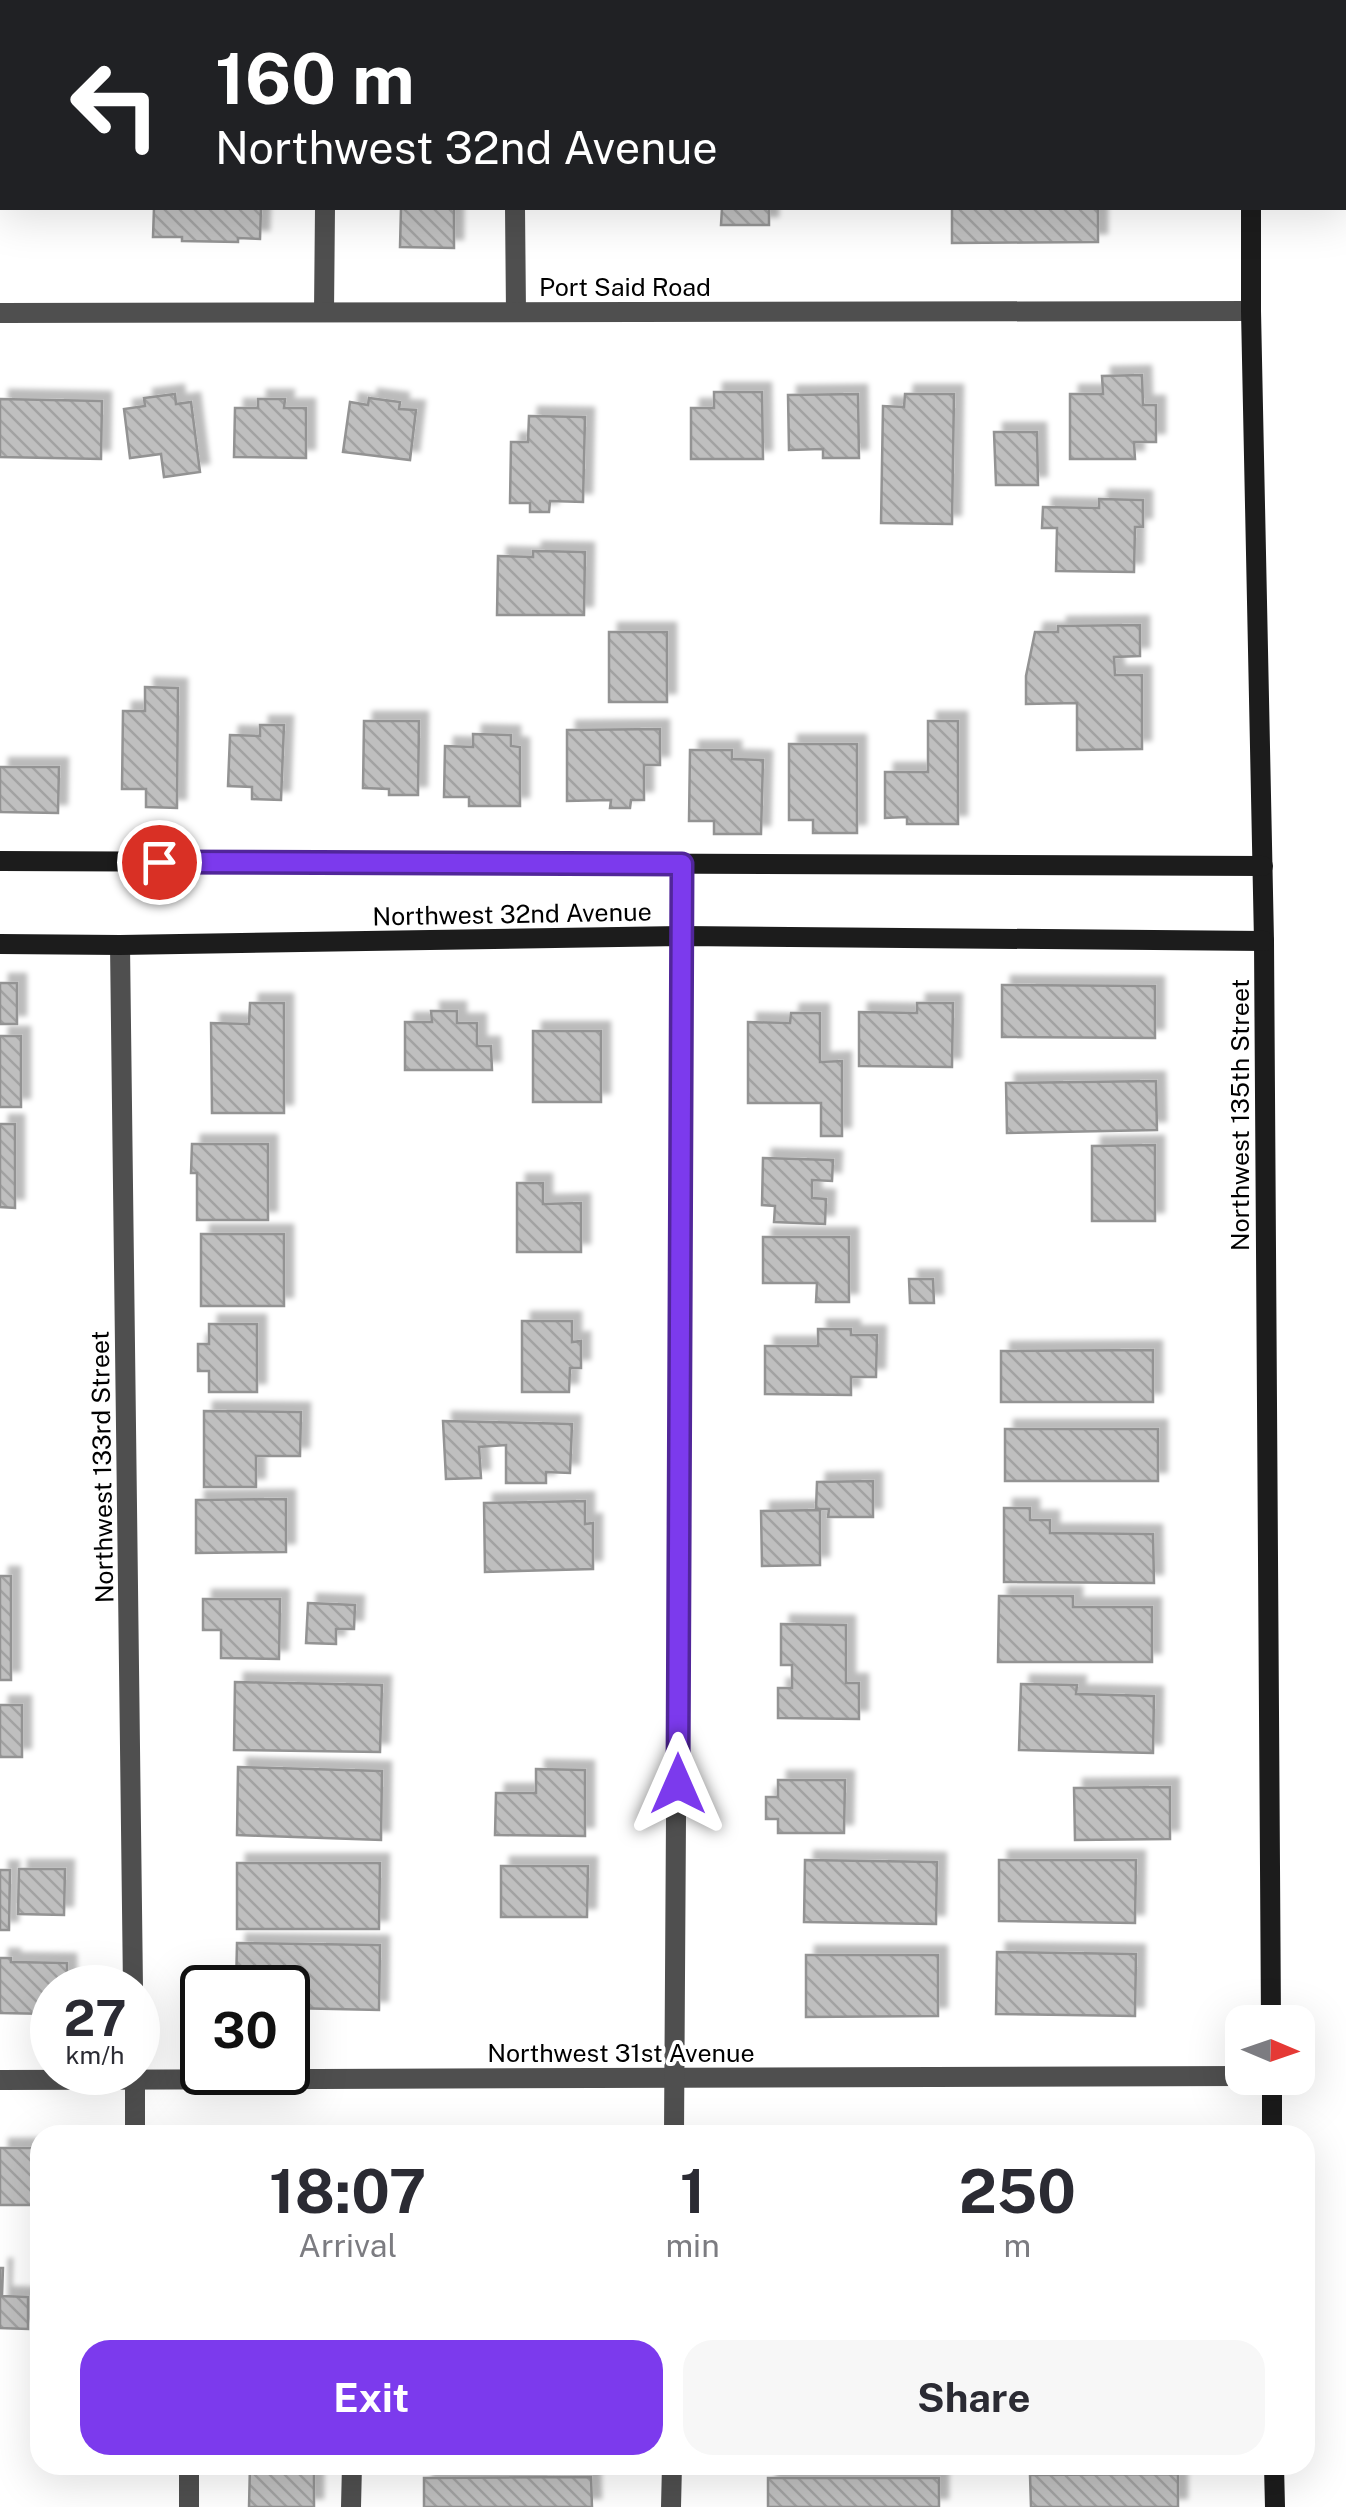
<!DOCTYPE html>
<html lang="en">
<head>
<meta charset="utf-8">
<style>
	body { margin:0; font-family:"Public Sans",sans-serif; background:#f7f7f7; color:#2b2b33; height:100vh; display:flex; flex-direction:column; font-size:38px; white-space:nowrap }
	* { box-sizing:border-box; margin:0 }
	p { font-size:32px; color:#7c7c81 }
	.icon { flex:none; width:55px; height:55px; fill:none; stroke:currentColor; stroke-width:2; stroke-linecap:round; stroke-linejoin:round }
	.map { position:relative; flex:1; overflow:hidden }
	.panel { position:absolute; left:30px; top:2125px; width:1285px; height:350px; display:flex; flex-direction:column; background:#fff; border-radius:30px; box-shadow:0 10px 40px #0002 }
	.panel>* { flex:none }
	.hud { position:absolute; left:0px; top:0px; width:1348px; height:210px; box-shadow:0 10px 40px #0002; background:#202124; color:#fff; overflow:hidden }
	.needle { width:65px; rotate:92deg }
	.fabs { position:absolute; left:1225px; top:2005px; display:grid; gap:20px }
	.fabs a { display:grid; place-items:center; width:90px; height:90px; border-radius:20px; background:#fff; box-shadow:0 10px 40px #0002; font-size:50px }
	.speed { position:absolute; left:30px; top:1965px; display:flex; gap:20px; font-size:50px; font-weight:700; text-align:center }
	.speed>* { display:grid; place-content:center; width:130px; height:130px; border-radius:50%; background:#fff; box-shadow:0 10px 40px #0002; line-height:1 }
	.speed small { font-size:25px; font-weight:400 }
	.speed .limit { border:5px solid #111; border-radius:15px; background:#fff; color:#111 }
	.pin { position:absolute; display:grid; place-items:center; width:85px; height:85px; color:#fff; margin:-42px; border:5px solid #fff; border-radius:50%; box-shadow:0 2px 10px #0007 }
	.me { position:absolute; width:110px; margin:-55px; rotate:0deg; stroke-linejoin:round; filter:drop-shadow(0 0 8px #0008) }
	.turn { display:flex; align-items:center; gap:35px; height:210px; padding:0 50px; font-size:45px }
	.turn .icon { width:130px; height:130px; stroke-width:2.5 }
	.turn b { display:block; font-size:70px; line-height:85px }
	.eta { display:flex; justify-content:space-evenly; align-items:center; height:170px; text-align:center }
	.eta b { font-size:60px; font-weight:700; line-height:70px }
	.action { display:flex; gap:20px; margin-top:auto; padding:20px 50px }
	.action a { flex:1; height:115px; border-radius:30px; background:#7c3aed; color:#fff; font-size:40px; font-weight:700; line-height:115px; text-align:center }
	.action a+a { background:#f7f7f7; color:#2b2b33 }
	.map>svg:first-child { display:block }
</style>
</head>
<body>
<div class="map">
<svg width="1346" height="2507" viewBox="0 0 1346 2507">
	<defs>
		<pattern id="building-back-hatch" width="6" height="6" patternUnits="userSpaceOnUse" patternTransform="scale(2.5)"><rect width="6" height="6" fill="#bfbfbf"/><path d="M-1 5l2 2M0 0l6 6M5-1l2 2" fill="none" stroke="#a2a2a2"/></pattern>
		<filter id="shadow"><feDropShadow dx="9" dy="-9" stdDeviation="2.5" flood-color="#0004"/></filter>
	</defs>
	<rect width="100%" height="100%" fill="#fff"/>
	<g fill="url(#building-back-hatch)" stroke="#939393" stroke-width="2.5" filter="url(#shadow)">
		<rect x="143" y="0" width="127" height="2"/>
		<path d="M154,208H261L260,239L238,238V242L182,241V237H153Z"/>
		<path d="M401,208H454V248L400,247Z"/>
		<path d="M722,208H769V225H721Z"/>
		<path d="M952,208H1098V242L952,243Z"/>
		<path d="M1142,375L1143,405H1156V442H1134L1135,459H1070V394H1103L1102,376Z"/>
		<path d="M714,392H762L763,459H691V408H714Z"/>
		<path d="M175,394L176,404L191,402L200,472L164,477L161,454L130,458L124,409L145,406L144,398Z"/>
		<path d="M858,394L859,458H823V449L789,450L788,395Z"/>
		<path d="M905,394H954L952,524L881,523L883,406L904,407Z"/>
		<path d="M369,398L400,402L399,409L416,410L410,460L343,452L350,402L368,405Z"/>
		<path d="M0,399L102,401L101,459L0,457Z"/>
		<path d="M258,399H285L284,408H306V458L234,457L235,408H258Z"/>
		<path d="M529,416L585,417L583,502L550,501L549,512H530V503H510L511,442H528Z"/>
		<path d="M994,432H1037L1038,485H996Z"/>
		<path d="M1099,499L1143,500V527H1135L1134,572L1056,571L1057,528H1042L1043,507L1099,508Z"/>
		<path d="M533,551L585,552L584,615H497L498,556L533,557Z"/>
		<path d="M1140,625V656L1114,657L1115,675H1142V749L1077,750V703L1026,704V676L1035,632H1058V626Z"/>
		<rect x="609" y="632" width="58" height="70"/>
		<path d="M145,687L178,688L177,808L146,807V789H122L123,711H145Z"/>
		<path d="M364,721H419L418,795H389V789L363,788Z"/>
		<path d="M928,721H958V824H907V817L885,818V772H928Z"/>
		<path d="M260,725H284L281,800L252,799V787L228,786L230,735L260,736Z"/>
		<path d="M660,729V765H644V800H631L630,808H610L611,800L567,801V730Z"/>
		<path d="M473,734L511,735V746L520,747V806H469V797H444L445,746L473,747Z"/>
		<path d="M789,744H857V833H813V820H789Z"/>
		<path d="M690,750H732V759L763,760L761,834H714V821H689Z"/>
		<path d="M0,767H59L58,813L0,812Z"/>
		<rect x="0" y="983" width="17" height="41"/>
		<path d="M1002,985L1155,986V1038L1002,1037Z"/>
		<path d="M250,1003H284V1113H212L211,1023L249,1024Z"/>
		<path d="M917,1003H953L952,1067L859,1066V1012L917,1013Z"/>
		<path d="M431,1011H457V1023H477V1046H491L492,1070H405V1022H432Z"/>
		<path d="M791,1013H820V1062L842,1061V1136H821V1103H748V1022L790,1023Z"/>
		<rect x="533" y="1031" width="68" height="71"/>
		<rect x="0" y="1036" width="21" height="71"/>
		<path d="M1156,1081L1157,1130L1007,1133L1006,1083Z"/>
		<path d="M0,1124H15V1208L0,1207Z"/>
		<path d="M192,1144H268V1220H197V1173H191Z"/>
		<path d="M1155,1145V1221H1092V1146Z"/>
		<path d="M763,1158L833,1160L832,1181L812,1180V1198L826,1199L825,1224L774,1222L775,1206L762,1205Z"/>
		<path d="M517,1183H543V1204L581,1203V1252H517Z"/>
		<rect x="201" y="1234" width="83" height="72"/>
		<path d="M763,1237H849V1302H816L817,1283H763Z"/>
		<path d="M909,1279H933L934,1303H910Z"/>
		<path d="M522,1321H572V1342L581,1341V1368H570L569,1392H522Z"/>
		<path d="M209,1324H257V1392H209V1371H198V1344H209Z"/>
		<path d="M818,1329H851V1335H877L876,1377H851V1395L765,1394V1346H818Z"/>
		<path d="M1153,1350V1402H1001V1351Z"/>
		<path d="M204,1411L301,1412L300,1456H256V1487H204Z"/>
		<path d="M443,1421L572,1424L570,1473L546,1472V1483H506V1445L479,1447L481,1478L446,1479Z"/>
		<rect x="1005" y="1429" width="153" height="52"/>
		<path d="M873,1481V1517H828L829,1509H816L817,1482Z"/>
		<path d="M286,1499V1552L196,1553V1500Z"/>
		<path d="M585,1501V1524L593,1523V1569L485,1572L484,1503Z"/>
		<path d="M1004,1508H1030V1520H1050V1533L1153,1534L1154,1583L1004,1582Z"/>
		<path d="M820,1510V1565L762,1566L761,1511Z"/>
		<rect x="0" y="1576" width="11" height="104"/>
		<path d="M999,1596H1073V1607H1152V1662H998Z"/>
		<path d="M203,1599H280L279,1659L221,1658V1630H203Z"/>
		<path d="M308,1603L355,1605L354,1629H336V1644L306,1643Z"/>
		<path d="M781,1624L846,1625V1683H859V1719L778,1718V1688H792V1665H781Z"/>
		<path d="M235,1682L382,1685L380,1752L234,1750Z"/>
		<path d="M1021,1684L1077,1685L1076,1694L1154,1696L1153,1753L1019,1750Z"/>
		<rect x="0" y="1705" width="22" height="52"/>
		<path d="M238,1767L382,1771L381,1840L237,1835Z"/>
		<path d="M536,1769L585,1770V1836L495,1835L496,1793H536Z"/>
		<path d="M778,1780H845L844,1833H778V1819H766V1797H778Z"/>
		<path d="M1170,1787V1839L1075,1840L1074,1788Z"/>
		<path d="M805,1860L937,1862L936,1924L804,1922Z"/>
		<path d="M999,1860H1136L1135,1923L999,1921Z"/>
		<path d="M237,1863H380L379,1929H237Z"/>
		<path d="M501,1866H588L587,1917H501Z"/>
		<path d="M19,1869H65L64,1915L18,1914Z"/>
		<path d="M0,1870H10L9,1930H0Z"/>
		<path d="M237,1943L380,1945L379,2010L288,2008V1988H236Z"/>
		<path d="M997,1952L1136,1954L1135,2016L996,2014Z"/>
		<path d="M806,1955H938V2016L806,2017Z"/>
		<path d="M0,1958H11V1962L67,1963V1988H52V2014L0,2013Z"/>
		<rect x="0" y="2148" width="40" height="57"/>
		<path d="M0,2268H3L2,2296L28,2297V2329L0,2328Z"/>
		<path d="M250,2465H314V2507H249Z"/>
		<path d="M1178,2474V2507H1031L1030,2475Z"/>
		<path d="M591,2477L592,2507H424V2478Z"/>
		<rect x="768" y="2478" width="171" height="29"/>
	</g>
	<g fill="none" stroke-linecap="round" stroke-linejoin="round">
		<g stroke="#4f4f4f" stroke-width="20">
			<path d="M326,2V0"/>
			<path d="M535,2L541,0"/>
			<path d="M1156,2L1233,0"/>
			<path d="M515,208L516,312"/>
			<path d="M324,312L325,208"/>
			<path d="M189,2507V2465"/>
			<path d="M351,2507L352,2465"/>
		</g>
		<g stroke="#4f4f4f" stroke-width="20">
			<path d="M0,313L1251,311"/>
			<path d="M120,945L133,1988"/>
			<path d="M135,2072V2135"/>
			<path d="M0,2080L1242,2076"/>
			<path d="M674,2135L682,863"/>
			<path d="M671,2507L672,2465"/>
		</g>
		<g stroke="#1c1c1c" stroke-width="20">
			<path d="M1251,0V2"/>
			<path d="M1251,208V311L1264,941L1271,2022"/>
			<path d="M0,861L1263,866"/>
			<path d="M0,944L120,945L681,936L1264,941"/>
			<path d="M1272,2078V2135"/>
			<path d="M1274,2465L1275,2507"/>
		</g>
	</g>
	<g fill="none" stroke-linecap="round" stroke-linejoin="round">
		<defs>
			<path id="route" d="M159,862L682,864L678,1784"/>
		</defs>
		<use href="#route" stroke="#51269a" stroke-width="25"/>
		<use href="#route" stroke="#7c3aed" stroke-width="18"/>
	</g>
	<g text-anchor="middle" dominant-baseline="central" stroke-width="8" stroke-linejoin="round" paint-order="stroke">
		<g font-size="25" fill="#000" stroke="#fff">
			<text x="625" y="287">Port Said Road</text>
			<text transform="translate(512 914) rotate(-1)">Northwest 32nd Avenue</text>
			<text transform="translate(1240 1115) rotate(-90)">Northwest 135th Street</text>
			<text transform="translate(102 1467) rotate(-91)">Northwest 133rd Street</text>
			<text x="621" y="2053">Northwest 31st Avenue</text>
		</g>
	</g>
</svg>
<div class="fabs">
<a><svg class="needle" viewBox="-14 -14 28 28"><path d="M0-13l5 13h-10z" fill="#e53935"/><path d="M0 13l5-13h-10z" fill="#7c7c81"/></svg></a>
</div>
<div class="speed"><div>27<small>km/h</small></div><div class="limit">30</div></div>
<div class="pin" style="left:159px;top:862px;background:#d93025"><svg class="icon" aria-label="arrive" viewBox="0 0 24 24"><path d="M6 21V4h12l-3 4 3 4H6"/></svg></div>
<svg class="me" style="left:678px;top:1784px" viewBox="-20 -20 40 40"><path d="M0-17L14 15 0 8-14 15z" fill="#7c3aed" stroke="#fff" stroke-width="4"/></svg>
<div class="hud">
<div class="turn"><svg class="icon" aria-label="left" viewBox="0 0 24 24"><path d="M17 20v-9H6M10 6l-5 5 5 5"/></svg><div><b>160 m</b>Northwest 32nd Avenue</div></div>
</div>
<section class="panel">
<div class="eta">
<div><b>18:07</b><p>Arrival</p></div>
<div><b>1</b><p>min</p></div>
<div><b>250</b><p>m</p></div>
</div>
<div class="action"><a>Exit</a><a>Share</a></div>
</section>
</div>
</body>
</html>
